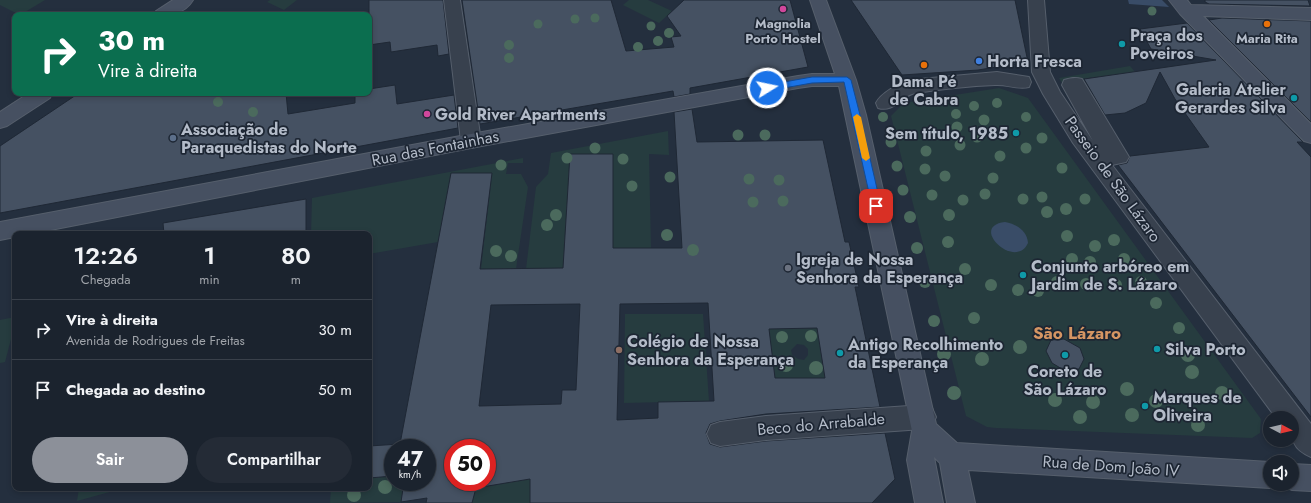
<!DOCTYPE html>
<html lang="pt">
<head>
<meta charset="utf-8">
<style>
	body { margin:0; font-family:Jost,sans-serif; background:#242b36; color:#f1f3f6; height:100vh; display:flex; flex-direction:column; font-size:15px; white-space:nowrap }
	* { box-sizing:border-box; margin:0 }
	p { font-size:13px; color:#a0a4aa }
	.icon { flex:none; width:22px; height:22px; fill:none; stroke:currentColor; stroke-width:2; stroke-linecap:round; stroke-linejoin:round }
	.map { position:relative; flex:1; overflow:hidden }
	.drawer { position:absolute; left:12px; top:231px; width:360px; height:260px; display:flex; flex-direction:column; background:#1b232e; border-radius:8px; box-shadow:0 2px 6px #0003,0 0 0 1px #39404a }
	.drawer>* { flex:none }
	.banner { position:absolute; left:12px; top:12px; width:360px; height:84px; border-radius:8px; box-shadow:0 2px 6px #0003,0 0 0 1px #39404a; background:#0b6e4f; color:#fff; overflow:hidden }
	.needle { width:26px; rotate:97deg }
	.controls { position:absolute; left:1263px; top:411px; display:grid; gap:8px }
	.controls a { display:grid; place-items:center; width:36px; height:36px; border-radius:50%; background:#1b232e; box-shadow:0 2px 6px #0003,0 0 0 1px #39404a; font-size:20px }
	.speed { position:absolute; left:384px; top:439px; display:flex; gap:8px; font-size:20px; font-weight:700; text-align:center }
	.speed>* { display:grid; place-content:center; width:52px; height:52px; border-radius:50%; background:#1b232e; box-shadow:0 2px 6px #0003,0 0 0 1px #39404a; line-height:1 }
	.speed small { font-size:10px; font-weight:400 }
	.speed .limit { border:6px solid #d22; background:#fff; color:#111 }
	.pin { position:absolute; display:grid; place-items:center; width:34px; height:34px; color:#fff; margin:-17px; border-radius:8px; box-shadow:0 2px 6px #0006 }
	.me { position:absolute; width:44px; margin:-22px; rotate:80deg; stroke-linejoin:round; filter:drop-shadow(0 0 3px #0008) }
	.turn { display:flex; align-items:center; gap:14px; height:84px; padding:0 20px; font-size:18px }
	.turn .icon { width:52px; height:52px; stroke-width:2.5 }
	.turn b { display:block; font-size:28px; line-height:34px }
	.eta { display:flex; justify-content:space-evenly; align-items:center; height:68px; text-align:center }
	.eta b { font-size:24px; font-weight:600; line-height:28px }
	.cta { display:flex; gap:8px; margin-top:auto; padding:8px 20px }
	.cta a { flex:1; height:46px; border-radius:24px; background:#8c9099; color:#fff; font-size:16px; font-weight:600; line-height:46px; text-align:center }
	.cta a+a { background:#242b36; color:#f1f3f6 }
	ul { padding:0; list-style:none }
	li { display:flex; align-items:center; gap:12px; height:60px; padding:0 20px; border-top:1px solid #39404a }
	li div { flex:1 }
	li b { display:block; font-size:15px }
	li em { font-style:normal }
	.map>svg:first-child { display:block }
</style>
</head>
<body>
<div class="map">
<svg width="1311" height="503" viewBox="0 0 1311 503">
	<rect width="100%" height="100%" fill="#242f3e"/>
	<g fill="#263c3f" fill-rule="evenodd">
		<path d="M0,0H45L20,15L0,5Z"/>
		<path d="M270,0H297L284,10L267,2Z"/>
		<path d="M629,0H648L672,11L659,23L623,5Z"/>
		<path d="M1130,66L1135,72L1074,80L1064,86L1059,78Z"/>
		<path d="M999,88L1028,98L1261,419L1260,433L1252,438L996,428L987,427L966,416L891,116L904,103Z"/>
		<path d="M668,131L669,155L649,154L651,248H613V154H571L563,268L526,269L536,187L548,174L551,153Z"/>
		<path d="M523,158V163H508L506,174H521L528,187L516,269H481L492,173H451L438,242L369,254V234H311L312,198Z"/>
		<path d="M625,314H703L709,401L624,403Z"/>
		<path d="M15,317V324L5,362L0,363V320Z"/>
		<path d="M817,328L825,378H775L769,329ZM797,344L804,345L808,349V355L804,360L798,359L792,355L791,350Z"/>
		<path d="M393,476V482H404L401,502L330,503L331,488H369V478Z"/>
		<path d="M541,477L530,503H472L476,488Z"/>
		<path d="M79,488H124L77,501Z"/>
	</g>
	<g fill="#394c67">
		<path d="M1128,0H1162L1169,7L1129,4Z"/>
		<path d="M1005,222C1016,224 1027,230 1028,243C1015,271 968,226 1005,222Z"/>
	</g>
	<g fill="#455162" stroke="#1f2835" fill-rule="evenodd">
		<path d="M369,0H443L449,54L438,56L437,45L391,52L390,42L369,45Z"/>
		<path d="M462,0H611L626,51L674,47L671,37L681,36L667,16L684,0H790L808,67L690,88V94L674,97L673,91L480,124Z"/>
		<path d="M851,0H1015L1028,62L978,70L902,75Z"/>
		<path d="M1205,0H1308L1310,6L1209,4L1205,2Z"/>
		<path d="M1222,18L1311,21V122L1209,20Z"/>
		<path d="M1187,23L1303,142H1297L1311,157V417L1118,165L1127,163L1130,156L1209,147L1175,99L1160,72L1146,103L1125,113L1105,115L1084,79L1216,60L1151,49L1140,29Z"/>
		<path d="M395,85L397,104L454,95L458,128L0,213V146L79,93H286L288,114L355,103V93H369V89Z"/>
		<path d="M692,109L697,142L823,140L845,242H849L859,287H855L880,407L766,414L720,421L710,424L706,433L710,444L720,447L766,441L885,433L895,479L872,503H530V479L476,488L472,503H426L427,498L401,502L404,482H427V448H393V476L369,478V446L400,444L451,173H492L480,269L563,268L570,154H613V248H682L674,112ZM708,303L714,401L658,402V418L617,420L620,304ZM580,304L576,390H562L561,404L479,406L491,305ZM817,328L825,378H775L769,329ZM453,448H487V482H453Z"/>
		<path d="M306,199V234H164L163,223Z"/>
		<path d="M1064,339L1080,348L1084,359L1079,369L1067,372L1052,363L1046,351L1051,340Z"/>
	</g>
	<g fill="none" stroke-linecap="round" stroke-linejoin="round">
		<defs>
			<g id="street">
				<path d="M444,0H460L481,141L478,146L471,148L464,146L461,141Z"/>
				<path d="M1028,0H1044L1050,72L1060,92L1093,141L1062,85L1064,80C1071,78 1075,77 1082,79L1129,157L1126,162L1112,165L1311,424V457C1290,448 1292,438 1292,418H1276L1073,143L1043,94L1032,72Z"/>
				<path d="M997,72L1029,77L1031,82L1029,87C1017,90 1007,84 995,85C969,86 942,89 916,93C901,95 895,113 878,108L876,103C881,93 898,84 909,80Z"/>
				<path d="M923,405L932,408L936,417L932,426L923,429L766,440L720,446L711,443L707,434L711,425L720,422L766,416Z"/>
			</g>
			<g id="secondary">
				<path d="M173,0H193C184,15 169,15 153,15L156,11Z"/>
				<path d="M810,0H826L856,80L866,115L936,424L957,443L1270,462V484H1279L1270,488L968,470L975,503H947L940,463L934,457L943,503H915L907,460L912,431L839,86H812L798,88L471,148L30,234H15V237L0,240V222L471,134L798,76L812,74H835Z"/>
				<path d="M1169,0H1187L1191,5L1311,8V20L1203,16L1311,124V143L1304,141L1180,14Z"/>
				<path d="M29,93H52L50,98L7,126L0,128V112Z"/>
				<path d="M1292,464L1311,465V491L1292,490L1283,486L1282,484H1292Z"/>
			</g>
		</defs>
		<use href="#street" stroke="#565f6c" stroke-width="2"/>
		<use href="#secondary" stroke="#565f6c" stroke-width="2"/>
		<use href="#street" fill="#38414e" fill-rule="evenodd"/>
		<use href="#secondary" fill="#465061" fill-rule="evenodd"/>
	</g>
	<g fill="#4b6a5d">
		<circle cx="1152" cy="11" r="4.5"/>
		<circle cx="595" cy="18" r="4.5"/>
		<circle cx="575" cy="19" r="4.5"/>
		<circle cx="538" cy="24" r="4.5"/>
		<circle cx="651" cy="26" r="4.5"/>
		<circle cx="669" cy="33" r="5"/>
		<circle cx="658" cy="41" r="5"/>
		<circle cx="509" cy="45" r="5"/>
		<circle cx="638" cy="47" r="5"/>
		<circle cx="509" cy="58" r="5"/>
		<circle cx="218" cy="102" r="5"/>
		<circle cx="997" cy="103" r="5"/>
		<circle cx="974" cy="106" r="5"/>
		<circle cx="253" cy="112" r="5"/>
		<circle cx="956" cy="114" r="5"/>
		<circle cx="883" cy="117" r="5"/>
		<circle cx="1026" cy="117" r="5"/>
		<circle cx="984" cy="120" r="5.5"/>
		<circle cx="957" cy="127" r="5.5"/>
		<circle cx="738" cy="135" r="5.5"/>
		<circle cx="765" cy="135" r="5.5"/>
		<circle cx="977" cy="137" r="5.5"/>
		<circle cx="1042" cy="138" r="5.5"/>
		<circle cx="891" cy="142" r="5.5"/>
		<circle cx="960" cy="145" r="5.5"/>
		<circle cx="595" cy="148" r="5.5"/>
		<circle cx="1026" cy="148" r="5.5"/>
		<circle cx="926" cy="151" r="5.5"/>
		<circle cx="1000" cy="156" r="5.5"/>
		<circle cx="567" cy="158" r="5.5"/>
		<circle cx="623" cy="159" r="5.5"/>
		<circle cx="501" cy="165" r="5.5"/>
		<circle cx="897" cy="166" r="5.5"/>
		<circle cx="1062" cy="168" r="5.5"/>
		<circle cx="925" cy="169" r="5.5"/>
		<circle cx="945" cy="176" r="5.5"/>
		<circle cx="670" cy="177" r="5.5"/>
		<circle cx="993" cy="178" r="5.5"/>
		<circle cx="749" cy="179" r="5.5"/>
		<circle cx="779" cy="180" r="5.5"/>
		<circle cx="632" cy="186" r="5.5"/>
		<circle cx="903" cy="190" r="5.5"/>
		<circle cx="985" cy="194" r="5.5"/>
		<circle cx="932" cy="195" r="5.5"/>
		<circle cx="1042" cy="197" r="5.5"/>
		<circle cx="1023" cy="199" r="5.5"/>
		<circle cx="1085" cy="199" r="5.5"/>
		<circle cx="963" cy="200" r="5.5"/>
		<circle cx="783" cy="201" r="5.5"/>
		<circle cx="753" cy="202" r="5.5"/>
		<circle cx="1066" cy="209" r="6"/>
		<circle cx="1047" cy="212" r="6"/>
		<circle cx="556" cy="215" r="6"/>
		<circle cx="949" cy="215" r="6"/>
		<circle cx="910" cy="217" r="6"/>
		<circle cx="547" cy="225" r="6"/>
		<circle cx="667" cy="235" r="6"/>
		<circle cx="1067" cy="236" r="6"/>
		<circle cx="1114" cy="240" r="6"/>
		<circle cx="948" cy="242" r="6"/>
		<circle cx="1095" cy="246" r="6"/>
		<circle cx="917" cy="248" r="6"/>
		<circle cx="693" cy="250" r="6"/>
		<circle cx="496" cy="251" r="6"/>
		<circle cx="511" cy="256" r="6"/>
		<circle cx="1072" cy="259" r="6"/>
		<circle cx="1124" cy="259" r="6"/>
		<circle cx="1090" cy="262" r="6"/>
		<circle cx="965" cy="269" r="6"/>
		<circle cx="925" cy="282" r="6"/>
		<circle cx="1057" cy="282" r="6"/>
		<circle cx="1141" cy="282" r="6"/>
		<circle cx="1086" cy="284" r="6"/>
		<circle cx="991" cy="285" r="6"/>
		<circle cx="1116" cy="285" r="6"/>
		<circle cx="1018" cy="290" r="6"/>
		<circle cx="1038" cy="291" r="6"/>
		<circle cx="1156" cy="303" r="6"/>
		<circle cx="974" cy="318" r="6"/>
		<circle cx="934" cy="321" r="6"/>
		<circle cx="1179" cy="328" r="6"/>
		<circle cx="811" cy="336" r="6"/>
		<circle cx="782" cy="337" r="6"/>
		<circle cx="1020" cy="347" r="7"/>
		<circle cx="944" cy="354" r="7"/>
		<circle cx="1188" cy="355" r="7"/>
		<circle cx="982" cy="359" r="7"/>
		<circle cx="786" cy="365" r="7"/>
		<circle cx="816" cy="368" r="7"/>
		<circle cx="1192" cy="372" r="7"/>
		<circle cx="1127" cy="389" r="7"/>
		<circle cx="954" cy="393" r="7"/>
		<circle cx="1222" cy="393" r="7"/>
		<circle cx="1055" cy="400" r="7"/>
		<circle cx="1156" cy="401" r="7"/>
		<circle cx="1093" cy="402" r="7"/>
		<circle cx="1132" cy="415" r="7"/>
		<circle cx="1080" cy="417" r="7"/>
		<circle cx="1198" cy="425" r="7"/>
		<circle cx="385" cy="487" r="7"/>
		<circle cx="354" cy="495" r="7"/>
	</g>
	<path fill="#1a73e8" stroke="#114b97" d="M812,77H847L851,80L860,115L881,206L879,209L876,210L872,206L844,82L812,83L767,91L763,88L767,85Z"/>
	<path fill="#f59e0b" d="M857,114L861,117L870,158L866,161L862,158L853,117Z"/>
	<g fill="#d1479c" stroke="#1d2633" stroke-width="1.5">
		<circle cx="783" cy="9" r="4"/>
		<circle cx="427" cy="114" r="4"/>
	</g>
	<g fill="#e8710a" stroke="#1d2633" stroke-width="1.5">
		<circle cx="1267" cy="24" r="4"/>
		<circle cx="924" cy="65" r="4"/>
	</g>
	<g fill="#0f9aa8" stroke="#1d2633" stroke-width="1.5">
		<circle cx="1122" cy="44" r="4"/>
		<circle cx="1294" cy="98" r="4"/>
		<circle cx="1016" cy="133" r="4"/>
		<circle cx="1023" cy="275" r="4"/>
		<circle cx="1157" cy="349" r="4"/>
		<circle cx="840" cy="353" r="4"/>
		<circle cx="1065" cy="355" r="4"/>
		<circle cx="1145" cy="406" r="4"/>
	</g>
	<circle fill="#3f7fe0" stroke="#1d2633" stroke-width="1.5" cx="979" cy="61" r="4"/>
	<circle fill="#5c6f8a" stroke="#1d2633" stroke-width="1.5" cx="173" cy="138" r="4"/>
	<circle fill="#6b7280" stroke="#1d2633" stroke-width="1.5" cx="788" cy="268" r="4"/>
	<circle fill="#8d6e63" stroke="#1d2633" stroke-width="1.5" cx="619" cy="350" r="4"/>
	<g text-anchor="middle" dominant-baseline="central" stroke-width="3.5" stroke-linejoin="round" paint-order="stroke">
		<g font-size="13" font-weight="bold" fill="#b4bcc9" stroke="#1d2633">
			<text x="783" y="23">Magnolia<tspan x="783" dy="15">Porto Hostel</tspan></text>
			<text x="1267" y="38">Maria Rita</text>
		</g>
		<g font-size="16" font-weight="bold" fill="#b4bcc9" stroke="#1d2633" text-anchor="start">
			<text x="1130" y="35">Praça dos<tspan x="1130" dy="18">Poveiros</tspan></text>
			<text x="987" y="61">Horta Fresca</text>
			<text x="924" y="81" text-anchor="middle">Dama Pé<tspan x="924" dy="18">de Cabra</tspan></text>
			<text x="1286" y="89" text-anchor="end">Galeria Atelier<tspan x="1286" dy="18">Gerardes Silva</tspan></text>
			<text x="435" y="114">Gold River Apartments</text>
			<text x="181" y="129">Associação de<tspan x="181" dy="18">Paraquedistas do Norte</tspan></text>
			<text x="1008" y="133" text-anchor="end">Sem título, 1985</text>
			<text x="796" y="259">Igreja de Nossa<tspan x="796" dy="18">Senhora da Esperança</tspan></text>
			<text x="1031" y="266">Conjunto arbóreo em<tspan x="1031" dy="18">Jardim de S. Lázaro</tspan></text>
			<text x="627" y="341">Colégio de Nossa<tspan x="627" dy="18">Senhora da Esperança</tspan></text>
			<text x="848" y="344">Antigo Recolhimento<tspan x="848" dy="18">da Esperança</tspan></text>
			<text x="1165" y="349">Silva Porto</text>
			<text x="1065" y="371" text-anchor="middle">Coreto de<tspan x="1065" dy="18">São Lázaro</tspan></text>
			<text x="1153" y="397">Marques de<tspan x="1153" dy="18">Oliveira</tspan></text>
		</g>
		<g font-size="16" fill="#b4bcc9" stroke="#1d2633">
			<text transform="translate(435 148) rotate(-11)">Rua das Fontainhas</text>
			<text transform="translate(1113 179) rotate(54)">Passeio de São Lázaro</text>
			<text transform="translate(821 424) rotate(-5)">Beco do Arrabalde</text>
			<text transform="translate(1111 466) rotate(4)">Rua de Dom João IV</text>
		</g>
		<g font-size="17" font-weight="bold" fill="#d59563" stroke="#1d2633">
			<text x="1077" y="333">São Lázaro</text>
		</g>
	</g>
</svg>
<div class="controls">
<a><svg class="needle" viewBox="-14 -14 28 28"><path d="M0-13l5 13h-10z" fill="#e53935"/><path d="M0 13l5-13h-10z" fill="#a0a4aa"/></svg></a>
<a><svg class="icon" aria-label="sound" viewBox="0 0 24 24"><path d="M4 9h4l5-4v14l-5-4H4zM17 9q2 3 0 6"/></svg></a>
</div>
<div class="speed"><div>47<small>km/h</small></div><div class="limit">50</div></div>
<div class="pin" style="left:876px;top:206px;background:#d93025"><svg class="icon" aria-label="arrive" viewBox="0 0 24 24"><path d="M6 21V4h12l-3 4 3 4H6"/></svg></div>
<svg class="me" style="left:767px;top:88px" viewBox="-20 -20 40 40"><circle r="17" fill="#1a73e8" stroke="#fff" stroke-width="3"/><path d="M0-11L8 9 0 5-8 9z" fill="#fff"/></svg>
<div class="banner">
<div class="turn"><svg class="icon" aria-label="right" viewBox="0 0 24 24"><path d="M7 20v-9h11M14 6l5 5-5 5"/></svg><div><b>30 m</b>Vire à direita</div></div>
</div>
<section class="drawer">
<div class="eta">
<div><b>12:26</b><p>Chegada</p></div>
<div><b>1</b><p>min</p></div>
<div><b>80</b><p>m</p></div>
</div>
<ul>
<li><svg class="icon" aria-label="right" viewBox="0 0 24 24"><path d="M7 20v-9h11M14 6l5 5-5 5"/></svg><div><b>Vire à direita</b><p>Avenida de Rodrigues de Freitas</p></div><em>30 m</em></li>
<li><svg class="icon" aria-label="arrive" viewBox="0 0 24 24"><path d="M6 21V4h12l-3 4 3 4H6"/></svg><div><b>Chegada ao destino</b></div><em>50 m</em></li>
</ul>
<div class="cta"><a>Sair</a><a>Compartilhar</a></div>
</section>
</div>
</body>
</html>
